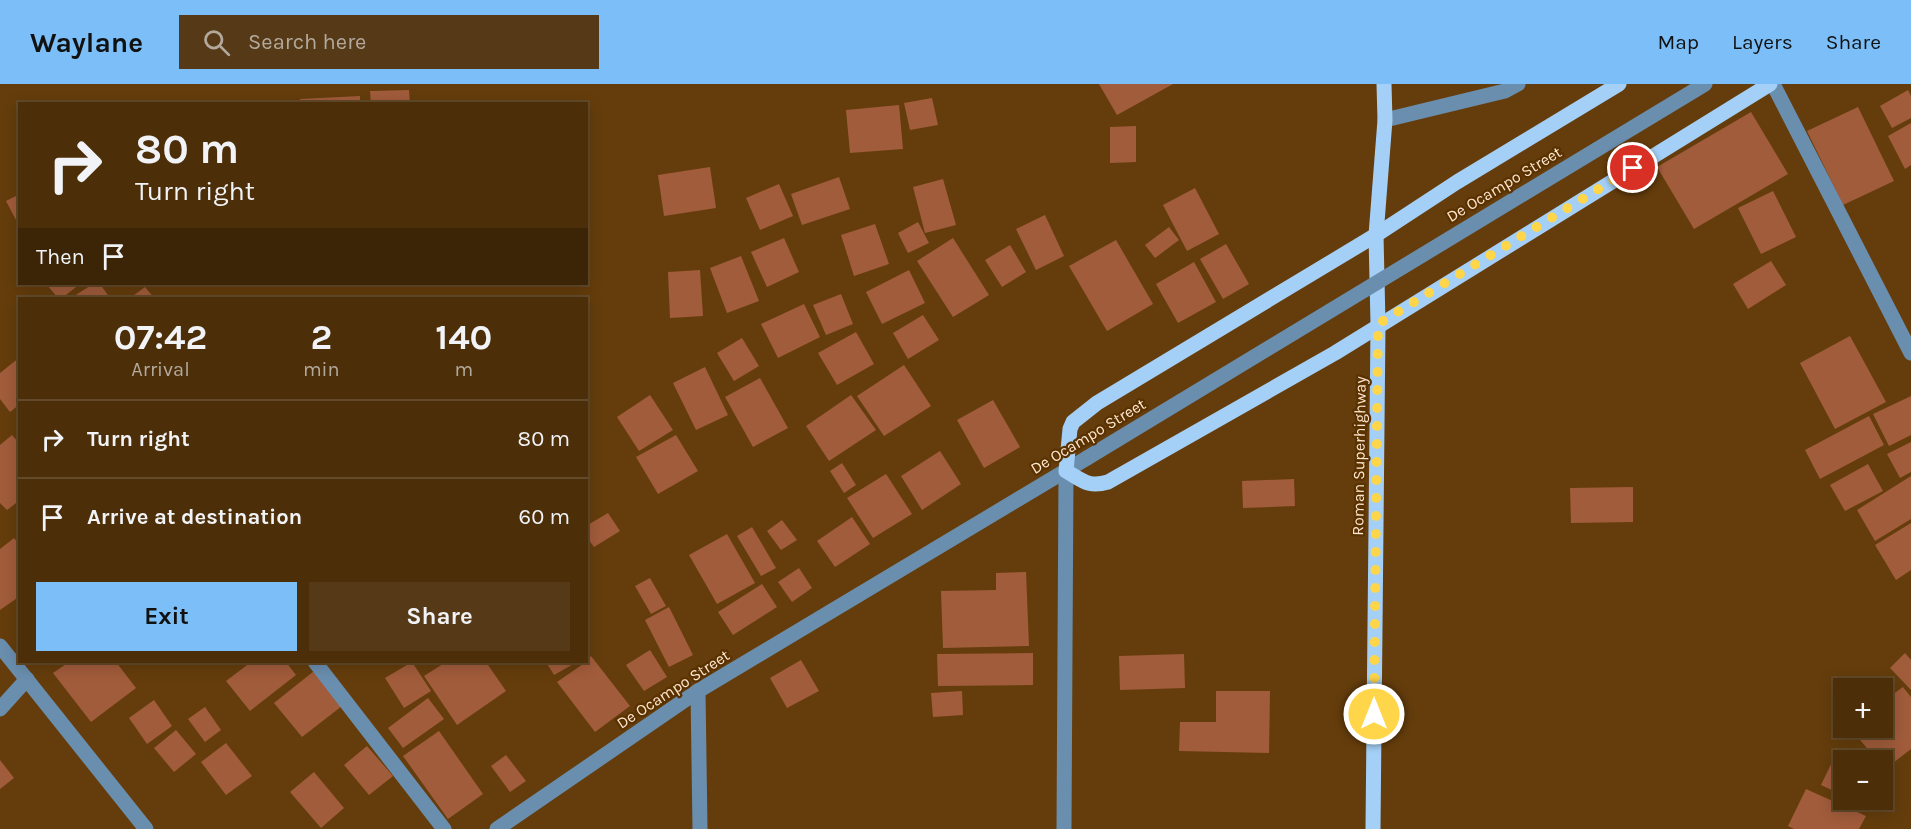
<!DOCTYPE html>
<html lang="en">
<head>
<meta charset="utf-8">
<style>
	body { margin:0; font-family:Karla,sans-serif; background:#563a17; color:#f1f3f6; height:100vh; display:flex; flex-direction:column; font-size:22px; white-space:nowrap }
	* { box-sizing:border-box; margin:0 }
	p { font-size:20px; color:#b2a89c }
	.icon { flex:none; width:33px; height:33px; fill:none; stroke:currentColor; stroke-width:2; stroke-linecap:round; stroke-linejoin:round }
	.map { position:relative; flex:1; overflow:hidden }
	.sheet { position:absolute; left:18px; top:213px; width:570px; height:366px; display:flex; flex-direction:column; background:#4c2e09; border-radius:0px; box-shadow:0 3px 15px #0003,0 0 0 2px #634a2a }
	.sheet>* { flex:none }
	.hud { position:absolute; left:18px; top:18px; width:570px; height:183px; border-radius:0px; box-shadow:0 3px 15px #0003,0 0 0 2px #634a2a; background:#4c2e09; color:#f1f3f6; overflow:hidden }
	.fabs { position:absolute; left:1833px; top:594px; display:grid; gap:12px }
	.fabs a { display:grid; place-items:center; width:60px; height:60px; border-radius:0px; background:#4c2e09; box-shadow:0 3px 15px #0003,0 0 0 2px #634a2a; font-size:30px }
	.pin { position:absolute; display:grid; place-items:center; width:51px; height:51px; color:#fff; margin:-26px; border:3px solid #fff; border-radius:50%; box-shadow:0 2px 6px #0007 }
	.me { position:absolute; width:66px; margin:-33px; rotate:0deg; stroke-linejoin:round; filter:drop-shadow(0 0 4px #0008) }
	.turn { display:flex; align-items:center; gap:21px; height:126px; padding:0 18px; font-size:27px }
	.turn .icon { width:78px; height:78px; stroke-width:2.5 }
	.turn b { display:block; font-size:42px; line-height:51px }
	.then { display:flex; align-items:center; height:57px; padding:0 18px; background:#0003; gap:12px; font-size:22px }
	.eta { display:flex; justify-content:space-evenly; align-items:center; height:102px; text-align:center }
	.eta b { font-size:36px; font-weight:700; line-height:42px }
	.cta { display:flex; gap:12px; margin-top:auto; padding:12px 18px }
	.cta a { flex:1; height:69px; border-radius:0px; background:#7bbef8; color:#111; font-size:24px; font-weight:700; line-height:69px; text-align:center }
	.cta a+a { background:#563a17; color:#f1f3f6 }
	ul { padding:0; list-style:none }
	li { display:flex; align-items:center; gap:18px; height:78px; padding:0 18px; border-top:2px solid #634a2a }
	li div { flex:1 }
	li b { display:block; font-size:22px }
	li em { font-style:normal }
	header { display:flex; align-items:center; gap:36px; box-sizing:border-box; height:84px; padding:0 30px; background:#7bbef8; color:#111 }
	header strong { font-size:28px }
	nav { display:flex; gap:33px; margin-inline-start:auto; font-size:21px }
	.search { width:420px; height:54px; background:#563a17; display:flex; align-items:center; gap:15px; box-sizing:border-box; padding:0 21px; border-radius:0px; color:#b2a89c; font-size:22px }
	.map>svg:first-child { display:block }
</style>
</head>
<body>
<header>
<strong>Waylane</strong>
<div class="search"><svg class="icon" aria-label="search" viewBox="0 0 24 24"><circle cx="10" cy="10" r="6"/><path d="M15 15l6 6"/></svg>Search here</div>
<nav><a>Map</a><a>Layers</a><a>Share</a></nav>
</header>
<div class="map">
<svg width="1911" height="745" viewBox="0 0 1911 745">
	<rect width="100%" height="100%" fill="#653d0c"/>
	<g fill="#a15c3b">
		<path d="M1099,0H1173L1117,31Z"/>
		<path d="M409,6L410,20H371L370,7Z"/>
		<path d="M1908,6L1911,12V34L1892,44L1880,22Z"/>
		<path d="M360,12V20H300V15Z"/>
		<path d="M932,14L938,41L910,46L904,19Z"/>
		<path d="M899,21L903,65L850,69L846,26Z"/>
		<path d="M1858,23L1894,97L1843,121L1807,47Z"/>
		<path d="M1751,28L1788,90L1694,145L1657,83Z"/>
		<path d="M1911,39V81L1905,85L1888,52Z"/>
		<path d="M1136,42V78L1110,79V43Z"/>
		<path d="M710,83L716,124L664,132L658,91Z"/>
		<path d="M839,93L850,125L802,141L791,110Z"/>
		<path d="M943,95L956,141L925,149L913,103Z"/>
		<path d="M779,100L793,132L760,146L746,114Z"/>
		<path d="M1195,104L1219,150L1187,167L1163,121Z"/>
		<path d="M1773,107L1796,153L1761,170L1738,124Z"/>
		<path d="M20,110V134L16,136L6,117Z"/>
		<path d="M1045,131L1064,172L1036,186L1016,145Z"/>
		<path d="M918,138L929,159L908,169L898,149Z"/>
		<path d="M875,140L889,180L854,192L841,151Z"/>
		<path d="M1169,143L1179,156L1155,174L1145,161Z"/>
		<path d="M784,154L799,188L767,203L751,168Z"/>
		<path d="M953,154L989,211L953,233L917,177Z"/>
		<path d="M1116,156L1153,220L1107,247L1069,182Z"/>
		<path d="M1226,160L1249,200L1223,215L1200,175Z"/>
		<path d="M1010,161L1026,188L1002,203L985,176Z"/>
		<path d="M741,172L759,217L727,229L710,184Z"/>
		<path d="M1771,177L1786,201L1748,225L1733,200Z"/>
		<path d="M1194,178L1216,218L1178,239L1156,200Z"/>
		<path d="M700,186L703,232L670,234L668,188Z"/>
		<path d="M909,186L925,219L882,240L866,208Z"/>
		<path d="M49,200H80L62,214H58L47,201Z"/>
		<path d="M93,200H100L110,214H71Z"/>
		<path d="M145,203L154,214H130Z"/>
		<path d="M841,210L853,240L826,251L813,221Z"/>
		<path d="M804,220L820,253L778,274L761,240Z"/>
		<path d="M923,231L939,256L908,275L893,249Z"/>
		<path d="M856,248L874,280L837,301L818,269Z"/>
		<path d="M1850,252L1886,318L1835,345L1800,279Z"/>
		<path d="M742,254L759,282L734,297L717,269Z"/>
		<path d="M20,273V320L10,328L0,315V289Z"/>
		<path d="M904,281L931,322L884,352L857,312Z"/>
		<path d="M705,283L728,331L696,346L673,299Z"/>
		<path d="M760,294L788,344L753,363L725,313Z"/>
		<path d="M650,311L673,346L639,367L617,333Z"/>
		<path d="M851,311L876,346L829,377L806,342Z"/>
		<path d="M1911,312V351L1889,362L1873,330Z"/>
		<path d="M993,316L1020,363L984,384L957,336Z"/>
		<path d="M1869,332L1884,361L1820,395L1805,366Z"/>
		<path d="M12,351L20,360V416L7,426L0,419V361Z"/>
		<path d="M676,351L698,387L658,410L636,373Z"/>
		<path d="M1911,358V388L1900,394L1887,370Z"/>
		<path d="M940,367L961,400L922,426L901,392Z"/>
		<path d="M842,379L856,401L844,409L830,387Z"/>
		<path d="M1868,380L1883,407L1845,427L1830,401Z"/>
		<path d="M886,390L912,430L873,454L847,414Z"/>
		<path d="M1911,392V435L1875,457L1857,426Z"/>
		<path d="M1294,395L1295,422L1243,424L1242,397Z"/>
		<path d="M1633,403V438L1571,439L1570,404Z"/>
		<path d="M608,429L620,447L594,463L586,452V442Z"/>
		<path d="M852,433L870,460L835,483L817,457Z"/>
		<path d="M782,436L797,456L781,466L767,447Z"/>
		<path d="M1911,439V486L1896,496L1875,461Z"/>
		<path d="M752,443L776,484L761,492L737,452Z"/>
		<path d="M727,450L755,499L717,520L689,471Z"/>
		<path d="M14,454L20,461V512L0,526V465Z"/>
		<path d="M799,484L812,504L792,518L778,498Z"/>
		<path d="M1026,488L1029,562L943,564L941,507L996,506V489Z"/>
		<path d="M650,494L666,522L651,530L635,502Z"/>
		<path d="M762,500L777,523L733,551L718,528Z"/>
		<path d="M669,523L693,571L669,583L645,536Z"/>
		<path d="M650,566L667,593L644,607L626,581Z"/>
		<path d="M1033,569V601L938,602L937,570Z"/>
		<path d="M1905,569L1911,576V606L1890,584Z"/>
		<path d="M1184,570L1185,604L1120,606L1119,572Z"/>
		<path d="M591,572L630,622L595,648L557,598L586,578Z"/>
		<path d="M801,576L819,607L787,624L770,594Z"/>
		<path d="M69,578H116L136,604L91,638L53,589Z"/>
		<path d="M251,578H286L296,591L250,627L226,597Z"/>
		<path d="M412,578L431,607L404,624L385,594Z"/>
		<path d="M446,578H486L506,607L457,641L424,592Z"/>
		<path d="M546,578H577L554,591Z"/>
		<path d="M314,587L342,622L302,653L274,619Z"/>
		<path d="M1903,603L1911,613V665L1884,686L1882,676H1877L1850,644H1882V618Z"/>
		<path d="M962,607L963,631L933,633L931,609Z"/>
		<path d="M1216,607H1270L1269,669L1179,667L1180,638H1216Z"/>
		<path d="M428,614L444,635L403,664L388,644Z"/>
		<path d="M154,616L172,642L147,660L129,634Z"/>
		<path d="M205,623L221,646L205,658L188,635Z"/>
		<path d="M176,646L196,670L174,688L154,664Z"/>
		<path d="M439,647L483,710L448,735L403,672Z"/>
		<path d="M226,659L252,692L226,711L201,678Z"/>
		<path d="M367,662L393,692L369,711L344,681Z"/>
		<path d="M506,671L526,697L510,708L491,682Z"/>
		<path d="M1834,674L1844,678V712L1821,701Z"/>
		<path d="M0,676L14,694L0,705Z"/>
		<path d="M314,688L344,724L321,744L290,708Z"/>
		<path d="M1806,705L1866,732L1859,745H1794L1788,742Z"/>
		<path d="M1850,716H1882L1875,728Z"/>
	</g>
	<g fill="none" stroke-linecap="round" stroke-linejoin="round">
		<g stroke="#6a8eae" stroke-width="15">
			<path d="M1773,0L1911,269"/>
			<path d="M1385,36L1505,7L1518,0"/>
			<path d="M0,562L146,745"/>
			<path d="M315,578L444,745"/>
			<path d="M698,607L700,745"/>
			<path d="M0,625L27,595"/>
			<path d="M497,745L698,607L1087,374"/>
			<path d="M1064,745L1066,387"/>
		</g>
		<g stroke="#a4d0f7" stroke-width="15">
			<path d="M1619,0L1457,98L1376,151L1097,319L1073,338L1070,345L1066,387C1082,396 1088,404 1108,398L1335,269L1770,0"/>
			<path d="M1373,745L1378,240L1376,151L1385,36L1384,0"/>
		</g>
		<path stroke="#6a8eae" stroke-width="15" d="M1087,374L1705,0"/>
	</g>
	<g fill="none" stroke-linecap="round" stroke-linejoin="round">
		<path stroke="#ffd54a" stroke-width="10" stroke-dasharray="0 18" d="M1374,630L1378,240L1633,84"/>
	</g>
	<g text-anchor="middle" dominant-baseline="central" stroke-width="4.5" stroke-linejoin="round" paint-order="stroke">
		<g font-size="16" fill="#ffe6cf" stroke="#593200">
			<text transform="translate(1504 100) rotate(-31)">De Ocampo Street</text>
			<text transform="translate(1088 352) rotate(-31)">De Ocampo Street</text>
			<text transform="translate(1359 372) rotate(-89)">Roman Superhighway</text>
			<text transform="translate(673 605) rotate(-33)">De Ocampo Street</text>
		</g>
	</g>
</svg>
<div class="fabs">
<a>+</a>
<a>−</a>
</div>
<div class="pin" style="left:1633px;top:84px;background:#d93025"><svg class="icon" aria-label="arrive" viewBox="0 0 24 24"><path d="M6 21V4h12l-3 4 3 4H6"/></svg></div>
<svg class="me" style="left:1374px;top:630px" viewBox="-20 -20 40 40"><circle r="17" fill="#ffd54a" stroke="#fff" stroke-width="3"/><path d="M0-11L8 9 0 5-8 9z" fill="#fff"/></svg>
<div class="hud">
<div class="turn"><svg class="icon" aria-label="right" viewBox="0 0 24 24"><path d="M7 20v-9h11M14 6l5 5-5 5"/></svg><div><b>80 m</b>Turn right</div></div>
<div class="then">Then<svg class="icon" aria-label="arrive" viewBox="0 0 24 24"><path d="M6 21V4h12l-3 4 3 4H6"/></svg></div>
</div>
<section class="sheet">
<div class="eta">
<div><b>07:42</b><p>Arrival</p></div>
<div><b>2</b><p>min</p></div>
<div><b>140</b><p>m</p></div>
</div>
<ul>
<li><svg class="icon" aria-label="right" viewBox="0 0 24 24"><path d="M7 20v-9h11M14 6l5 5-5 5"/></svg><div><b>Turn right</b></div><em>80 m</em></li>
<li><svg class="icon" aria-label="arrive" viewBox="0 0 24 24"><path d="M6 21V4h12l-3 4 3 4H6"/></svg><div><b>Arrive at destination</b></div><em>60 m</em></li>
</ul>
<div class="cta"><a>Exit</a><a>Share</a></div>
</section>
</div>
</body>
</html>
